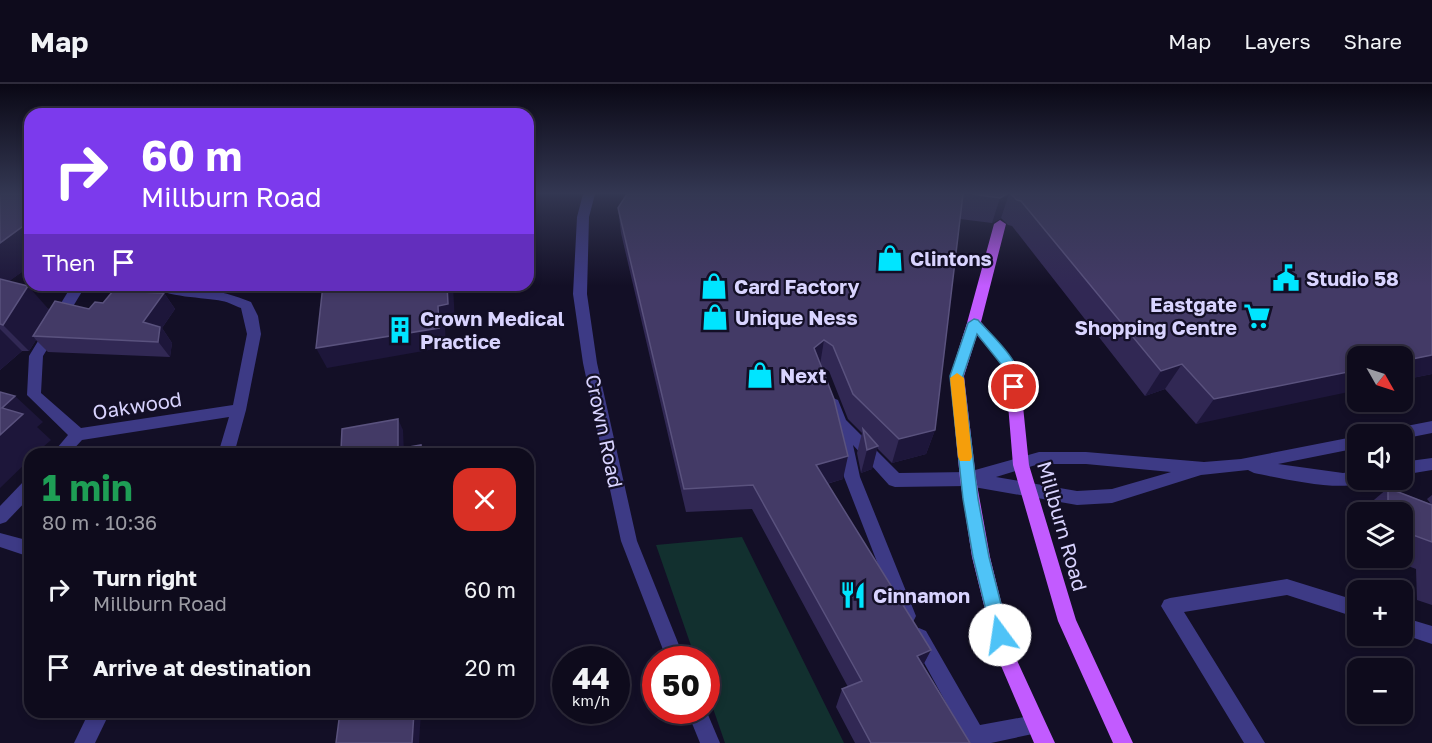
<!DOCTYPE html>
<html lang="en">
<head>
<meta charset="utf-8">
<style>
	body { margin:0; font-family:"Golos Text",sans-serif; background:#171425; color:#f1f3f6; height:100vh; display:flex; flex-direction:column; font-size:22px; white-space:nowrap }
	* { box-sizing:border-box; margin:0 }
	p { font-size:20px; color:#9b9ba3 }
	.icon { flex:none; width:33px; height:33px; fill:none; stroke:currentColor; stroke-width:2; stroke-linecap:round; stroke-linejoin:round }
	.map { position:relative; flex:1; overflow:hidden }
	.details { position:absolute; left:24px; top:364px; width:510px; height:270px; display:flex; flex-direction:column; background:#0e0b1c; border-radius:18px; box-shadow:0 3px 9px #0003,0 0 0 2px #2e2b3b }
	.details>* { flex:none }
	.hud { position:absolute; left:24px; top:24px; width:510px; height:183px; border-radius:18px; box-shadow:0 3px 9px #0003,0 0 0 2px #2e2b3b; background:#7c3aed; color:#fff; overflow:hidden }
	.needle { width:39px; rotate:129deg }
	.tools { position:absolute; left:1347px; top:262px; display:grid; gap:12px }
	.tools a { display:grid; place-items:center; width:66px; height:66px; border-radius:12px; background:#0e0b1c; box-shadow:0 3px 9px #0003,0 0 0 2px #2e2b3b; font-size:30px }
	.speed { position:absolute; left:552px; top:562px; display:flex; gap:12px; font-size:30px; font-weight:700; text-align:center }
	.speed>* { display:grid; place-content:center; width:78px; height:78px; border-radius:50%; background:#0e0b1c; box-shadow:0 3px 9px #0003,0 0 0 2px #2e2b3b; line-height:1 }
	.speed small { font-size:15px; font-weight:400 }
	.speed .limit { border:9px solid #d22; background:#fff; color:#111 }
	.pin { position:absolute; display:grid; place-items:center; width:51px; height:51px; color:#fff; margin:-26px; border:3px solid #fff; border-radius:50%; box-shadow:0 2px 6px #0007 }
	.me { position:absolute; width:66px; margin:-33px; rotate:346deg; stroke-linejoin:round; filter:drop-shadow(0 0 4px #0008) }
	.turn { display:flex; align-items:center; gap:21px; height:126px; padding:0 18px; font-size:27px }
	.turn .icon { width:78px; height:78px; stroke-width:2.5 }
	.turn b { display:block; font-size:42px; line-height:51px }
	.then { display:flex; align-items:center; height:57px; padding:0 18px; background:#0003; gap:12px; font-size:22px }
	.round { display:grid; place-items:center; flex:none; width:63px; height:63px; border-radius:18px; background:#171425 }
	.headline { display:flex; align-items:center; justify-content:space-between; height:102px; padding:0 18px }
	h1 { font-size:36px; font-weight:700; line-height:45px; color:#1e9e55 }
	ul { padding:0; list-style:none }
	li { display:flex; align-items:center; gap:18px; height:78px; padding:0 18px }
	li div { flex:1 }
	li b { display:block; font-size:22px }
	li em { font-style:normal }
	header { display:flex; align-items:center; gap:36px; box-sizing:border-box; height:84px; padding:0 30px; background:#0e0b1c; border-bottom:2px solid #2e2b3b }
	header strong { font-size:28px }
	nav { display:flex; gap:33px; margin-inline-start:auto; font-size:21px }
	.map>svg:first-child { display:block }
</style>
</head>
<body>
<header>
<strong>Map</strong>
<nav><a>Map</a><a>Layers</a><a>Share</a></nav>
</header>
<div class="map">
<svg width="1432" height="659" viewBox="0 0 1432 659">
	<rect width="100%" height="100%" fill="#130f26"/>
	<path fill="#12302f" d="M742,453L844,659H725L707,607L706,576H696L656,461Z"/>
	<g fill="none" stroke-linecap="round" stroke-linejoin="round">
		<g fill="#3d3a85" fill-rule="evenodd">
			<path d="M583,110H595L589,133L587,210L597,279L637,457L685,576H667L621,457L583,279L573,210L577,133Z"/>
			<path d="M72,201H86L43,272L41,309L81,344L233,321L247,250L241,224C235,222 229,218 222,217C205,213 164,214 152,201C186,201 219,205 251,218L258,232L261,250L246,326L234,370H218L229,333L82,356L69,370H52L68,351L27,311L29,272Z"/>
			<path d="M833,314L838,316L846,336L899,389L968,388L1039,368H1086L1204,378L1241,375L1358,352V364L1278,380L1343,389L1358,387V396H1365C1351,411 1275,393 1254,389L1248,386L1201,391L1112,419L1077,421L968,402L895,403L889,401L853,361L860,393L916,532L913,538L907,540L901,538L898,532L844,393L832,339L826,320L828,316ZM1039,380H1086L1171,388L1112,405L1077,407L996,393Z"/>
			<path d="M1432,337V349L1402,355V351H1383L1386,347L1391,345Z"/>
			<path d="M1432,374V386L1402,391V378Z"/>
			<path d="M30,395V413L6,438L0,440V422L24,397Z"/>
			<path d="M0,449L30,457V473L0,463Z"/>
			<path d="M1287,495L1358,517V534L1287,511L1184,528L1265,659H1244L1161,522L1164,516L1170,514Z"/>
			<path d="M1402,533L1432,542V560L1402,550Z"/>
			<path d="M919,544L926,547L980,641L1035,631L1042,634L1045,641L1042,648L991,659H968L910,553L912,547Z"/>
			<path d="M687,627L706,626L720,659H700Z"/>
			<path d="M89,628H110L95,659H74Z"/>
		</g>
		<path fill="#c25bff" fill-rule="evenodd" d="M1000,136L1006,140L981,238L1019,283L1029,381L1076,536L1133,659H1113L1058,537L1013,381L1005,284L977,251L964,292L976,395L990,473L1014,570L1055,659H1034L996,570L972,473L960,395L950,292L967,239L994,140Z"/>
	</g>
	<g fill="#312854">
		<path d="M0,110H30V182L9,197L50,226L89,225L103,219L164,209L175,225L162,244L172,259L170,273L48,268L36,256L29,267H22L0,286Z"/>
		<path d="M627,110H1432V290L1402,296V273L1196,340L1165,305L1145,312L1012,142L1008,141L1001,134L992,139L960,135L935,346L926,370L892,379L877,364L872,385L861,389L857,369L862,349L848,335L829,287L821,282L843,395L827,400L931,566L923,581L970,659H855L836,623L842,605L848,603L752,425L686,428L621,149L618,124Z"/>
		<path d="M1388,404L1431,420L1427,415L1432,411V521L1417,516L1416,485L1387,474H1402V429H1361V427Z"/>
	</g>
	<g fill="#1d163a">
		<path d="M1007,110H1009L1001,134L992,139L1000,114Z"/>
		<path d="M30,137V182L0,204V159Z"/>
		<path d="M447,201H453L455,240L445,242L446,263L327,284L316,264L438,222Z"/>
		<path d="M28,202L52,229L33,252L36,256L29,267L3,241Z"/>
		<path d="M164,209L175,225L162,244L172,259L170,273L143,238Z"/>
		<path d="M0,245L22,267L0,286Z"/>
		<path d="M824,256L820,281L814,264Z"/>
		<path d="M1432,271V290L1402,296V277Z"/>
		<path d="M1182,280L1165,305L1145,312L1161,287Z"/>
		<path d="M1358,286V306L1196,340L1214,315Z"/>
		<path d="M15,312L43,338L37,343L51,356L35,370H30V375L0,404V351L2,324Z"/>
		<path d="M398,335L403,346L404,370L398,365Z"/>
		<path d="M935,346L926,370L892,379L899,355Z"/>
		<path d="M421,361L426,370H422Z"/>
		<path d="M878,362L872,385L861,389L867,366Z"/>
		<path d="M848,372L843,395L812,404L816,381Z"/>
		<path d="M931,566L921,585L917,572Z"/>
		<path d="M414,628H421L419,659H412Z"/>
	</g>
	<g fill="#433a66" stroke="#5a527e" stroke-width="1.5">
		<path d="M0,110H30V137L0,159Z"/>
		<path d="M627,110H963L935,346L899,355L853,310L833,262L824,256L814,264L834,315L848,372L816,381L931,566L917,572L970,659H871L842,605L862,597L753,401L684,405L618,124Z"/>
		<path d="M972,110H1007L1000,114Z"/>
		<path d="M1011,110H1432V271L1402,277V273H1358V286L1214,315L1182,280L1161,287L1021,117L1017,116Z"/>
		<path d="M0,195L28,202L3,241L0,240Z"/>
		<path d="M323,201H447L448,220L438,222L439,244L316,264Z"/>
		<path d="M113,207L164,209L143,238L160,243L158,258L33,252L55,217L89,225L95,218L103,219Z"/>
		<path d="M0,308L15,312L2,324L23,330L0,351Z"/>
		<path d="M398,335V365L421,361L422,370H317L341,366L342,345Z"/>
		<path d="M863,345L878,362L867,366Z"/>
		<path d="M1388,404L1432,421V458L1402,447V429H1388Z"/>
		<path d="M340,628H414L412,659H336Z"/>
	</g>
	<linearGradient id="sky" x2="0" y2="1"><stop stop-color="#0a0815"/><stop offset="0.54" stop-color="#333752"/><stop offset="1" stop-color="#333752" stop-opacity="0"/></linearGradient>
	<rect width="1432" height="202" fill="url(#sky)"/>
	<path fill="#4fc3f7" stroke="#337fa1" stroke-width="1.5" d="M974,235L978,236C993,253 1029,283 1018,307H1009L1005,285L977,250L963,292L978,415L989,473L1009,551L1006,556L1000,559L994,556L992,551L973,473L963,415L950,292L968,239Z"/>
	<path fill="#f59e0b" d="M957,289L964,294L972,373L970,377H960L958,373L950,294Z"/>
	<defs>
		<symbol id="shop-bare" viewBox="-9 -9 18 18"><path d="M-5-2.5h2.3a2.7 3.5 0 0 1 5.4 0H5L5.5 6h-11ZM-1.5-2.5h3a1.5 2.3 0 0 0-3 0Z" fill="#00e5ff" stroke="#130f26" stroke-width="2.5" paint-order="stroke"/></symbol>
		<symbol id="civic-bare" viewBox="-9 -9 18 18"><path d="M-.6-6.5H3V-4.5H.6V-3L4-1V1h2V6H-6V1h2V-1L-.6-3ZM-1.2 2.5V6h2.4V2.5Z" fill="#00e5ff" stroke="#130f26" stroke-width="2.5" paint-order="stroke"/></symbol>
		<symbol id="supermarket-bare" viewBox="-9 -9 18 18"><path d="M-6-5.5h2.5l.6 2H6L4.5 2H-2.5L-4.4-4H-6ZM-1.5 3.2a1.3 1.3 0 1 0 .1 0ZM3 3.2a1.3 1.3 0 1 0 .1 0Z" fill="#00e5ff" stroke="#130f26" stroke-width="2.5" paint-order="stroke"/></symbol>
		<symbol id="building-bare" viewBox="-9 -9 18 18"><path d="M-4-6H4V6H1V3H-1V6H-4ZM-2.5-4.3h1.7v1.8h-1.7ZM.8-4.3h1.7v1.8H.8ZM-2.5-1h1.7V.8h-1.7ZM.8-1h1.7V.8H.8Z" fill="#00e5ff" stroke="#130f26" stroke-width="2.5" paint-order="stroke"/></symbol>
		<symbol id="restaurant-bare" viewBox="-9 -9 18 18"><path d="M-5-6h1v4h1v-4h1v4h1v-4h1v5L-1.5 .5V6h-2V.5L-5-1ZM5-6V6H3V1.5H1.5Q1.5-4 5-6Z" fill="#00e5ff" stroke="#130f26" stroke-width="2.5" paint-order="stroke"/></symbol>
	</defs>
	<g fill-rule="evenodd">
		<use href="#shop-bare" x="871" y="155" width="38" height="38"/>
		<use href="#civic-bare" x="1267" y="175" width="38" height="38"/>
		<use href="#shop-bare" x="695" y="183" width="38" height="38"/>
		<use href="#supermarket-bare" x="1238" y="213" width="38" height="38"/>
		<use href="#shop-bare" x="696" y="214" width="38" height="38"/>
		<use href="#building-bare" x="381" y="227" width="38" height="38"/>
		<use href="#shop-bare" x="741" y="272" width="38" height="38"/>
		<use href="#restaurant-bare" x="834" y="492" width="38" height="38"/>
	</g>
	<g text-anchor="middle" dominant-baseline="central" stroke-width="4.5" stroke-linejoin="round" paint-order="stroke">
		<g font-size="20" font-weight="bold" fill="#d9d4ff" stroke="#130f26" text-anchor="start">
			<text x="910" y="174">Clintons</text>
			<text x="1306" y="194">Studio 58</text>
			<text x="734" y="202">Card Factory</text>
			<text x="1237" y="220" text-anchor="end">Eastgate<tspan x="1237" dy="23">Shopping Centre</tspan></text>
			<text x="735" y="233">Unique Ness</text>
			<text x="420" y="234">Crown Medical<tspan x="420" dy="23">Practice</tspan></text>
			<text x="780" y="291">Next</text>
			<text x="873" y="511">Cinnamon</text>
		</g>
		<g font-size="20" fill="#d9d4ff" stroke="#130f26">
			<text transform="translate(137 321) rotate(-9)">Oakwood</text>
			<text transform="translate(605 347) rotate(78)">Crown Road</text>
			<text transform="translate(1063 442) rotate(74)">Millburn Road</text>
		</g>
	</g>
</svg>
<div class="tools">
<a><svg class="needle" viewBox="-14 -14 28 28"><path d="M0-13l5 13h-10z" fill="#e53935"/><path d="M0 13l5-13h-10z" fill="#9b9ba3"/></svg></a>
<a><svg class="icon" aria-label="sound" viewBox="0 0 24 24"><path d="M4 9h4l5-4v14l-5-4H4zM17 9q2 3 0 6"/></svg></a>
<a><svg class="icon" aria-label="layers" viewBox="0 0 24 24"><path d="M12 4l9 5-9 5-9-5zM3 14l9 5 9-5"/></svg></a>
<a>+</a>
<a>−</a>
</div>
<div class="speed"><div>44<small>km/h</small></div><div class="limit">50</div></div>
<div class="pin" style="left:1014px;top:303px;background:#d93025"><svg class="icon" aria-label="arrive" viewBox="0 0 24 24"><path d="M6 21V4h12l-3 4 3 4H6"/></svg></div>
<svg class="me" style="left:1000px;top:551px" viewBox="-20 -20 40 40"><circle r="19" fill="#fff"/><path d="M0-13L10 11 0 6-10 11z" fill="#4fc3f7"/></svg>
<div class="hud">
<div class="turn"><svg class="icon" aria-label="right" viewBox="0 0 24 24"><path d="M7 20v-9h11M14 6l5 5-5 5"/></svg><div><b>60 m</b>Millburn Road</div></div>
<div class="then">Then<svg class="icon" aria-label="arrive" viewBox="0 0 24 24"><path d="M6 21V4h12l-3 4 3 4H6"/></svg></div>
</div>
<section class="details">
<div class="headline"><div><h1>1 min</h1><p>80 m · 10:36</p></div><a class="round" style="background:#d93025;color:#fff"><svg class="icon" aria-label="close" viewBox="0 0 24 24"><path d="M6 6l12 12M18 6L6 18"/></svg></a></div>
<ul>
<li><svg class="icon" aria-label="right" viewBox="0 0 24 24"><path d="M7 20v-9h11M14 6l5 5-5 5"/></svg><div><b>Turn right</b><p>Millburn Road</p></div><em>60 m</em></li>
<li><svg class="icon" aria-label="arrive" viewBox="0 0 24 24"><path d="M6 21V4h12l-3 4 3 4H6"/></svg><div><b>Arrive at destination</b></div><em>20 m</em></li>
</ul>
</section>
</div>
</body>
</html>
